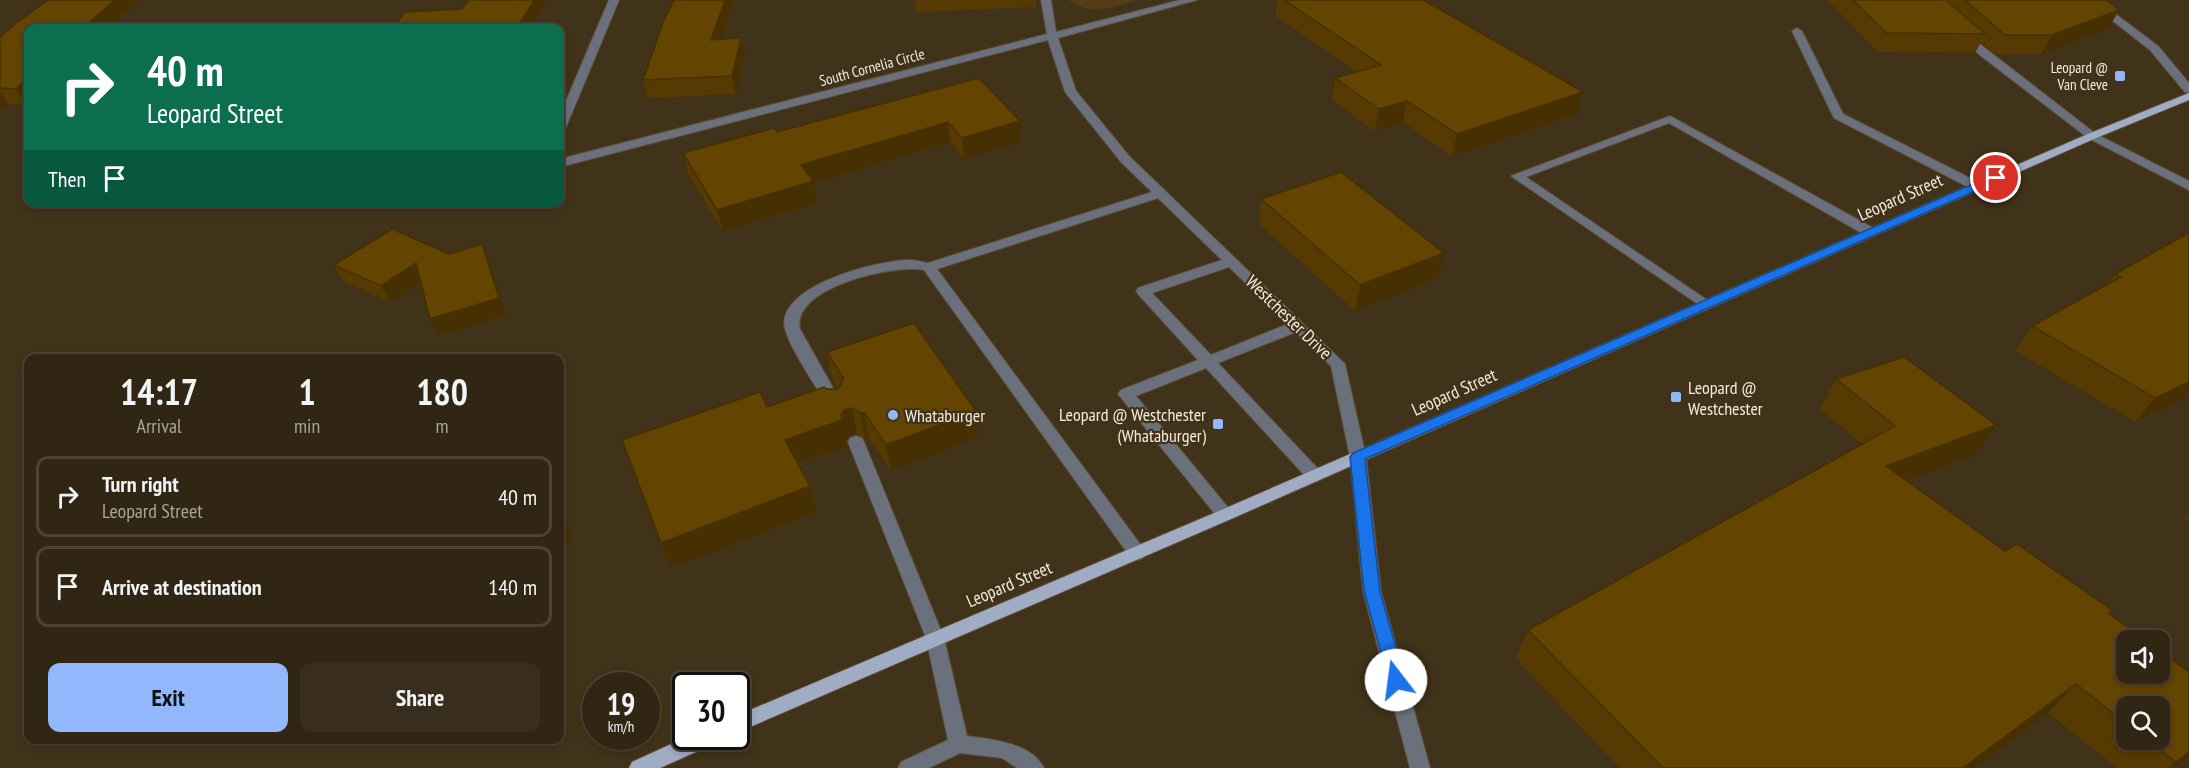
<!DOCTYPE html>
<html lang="en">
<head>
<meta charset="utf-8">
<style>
	body { margin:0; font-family:"PT Sans Narrow",sans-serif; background:#392e1d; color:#f1f3f6; height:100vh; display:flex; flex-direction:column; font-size:22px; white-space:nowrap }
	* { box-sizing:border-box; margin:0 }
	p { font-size:20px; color:#a8a5a0 }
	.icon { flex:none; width:33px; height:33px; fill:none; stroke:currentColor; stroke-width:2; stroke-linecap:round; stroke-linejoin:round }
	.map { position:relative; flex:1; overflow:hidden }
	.sheet { position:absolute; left:24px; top:354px; width:540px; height:390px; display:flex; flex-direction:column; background:#312614; border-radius:12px; box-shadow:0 3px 9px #0003,0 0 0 2px #4c4334 }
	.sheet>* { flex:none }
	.hud { position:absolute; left:24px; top:24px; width:540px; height:183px; border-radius:12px; box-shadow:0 3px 9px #0003,0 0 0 2px #4c4334; background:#0b6e4f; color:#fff; overflow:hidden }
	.buttons { position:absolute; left:2116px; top:630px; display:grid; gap:12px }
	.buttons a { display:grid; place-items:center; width:54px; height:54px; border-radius:12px; background:#312614; box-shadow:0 3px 9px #0003,0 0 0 2px #4c4334; font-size:30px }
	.speed { position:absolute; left:582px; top:672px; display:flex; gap:12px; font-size:30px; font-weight:700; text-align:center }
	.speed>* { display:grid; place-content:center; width:78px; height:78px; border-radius:50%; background:#312614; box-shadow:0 3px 9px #0003,0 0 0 2px #4c4334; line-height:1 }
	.speed small { font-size:15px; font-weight:400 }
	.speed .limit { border:3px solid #111; border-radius:9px; background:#fff; color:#111 }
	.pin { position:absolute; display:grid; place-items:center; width:51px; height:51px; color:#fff; margin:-26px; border:3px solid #fff; border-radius:50%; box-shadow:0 2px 6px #0007 }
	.me { position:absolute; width:66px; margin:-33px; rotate:345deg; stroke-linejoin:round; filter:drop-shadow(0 0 4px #0008) }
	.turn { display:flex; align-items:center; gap:21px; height:126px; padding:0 24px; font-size:27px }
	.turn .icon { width:78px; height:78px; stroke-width:2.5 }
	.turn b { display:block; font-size:42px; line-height:51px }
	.then { display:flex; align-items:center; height:57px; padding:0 24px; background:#0003; gap:12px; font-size:22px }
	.eta { display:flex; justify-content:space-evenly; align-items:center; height:102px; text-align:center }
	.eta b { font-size:36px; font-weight:600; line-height:42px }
	.button { display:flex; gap:12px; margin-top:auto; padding:12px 24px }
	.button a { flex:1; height:69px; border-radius:12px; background:#93b7fd; color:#111; font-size:24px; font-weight:600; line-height:69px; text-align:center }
	.button a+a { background:#392e1d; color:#f1f3f6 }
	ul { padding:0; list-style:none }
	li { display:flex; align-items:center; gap:18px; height:81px; margin:0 12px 9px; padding:0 12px; border:3px solid #4c4334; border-radius:12px }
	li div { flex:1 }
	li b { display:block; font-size:22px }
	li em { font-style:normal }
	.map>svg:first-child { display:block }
</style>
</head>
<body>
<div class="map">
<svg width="2189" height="768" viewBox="0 0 2189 768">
	<rect width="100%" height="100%" fill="#41321a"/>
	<path fill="#543d16" d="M1069,0H1138C1115,6 1090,17 1069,0Z"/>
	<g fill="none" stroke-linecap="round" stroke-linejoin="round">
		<defs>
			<g id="minor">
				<path d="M609,0H619L566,127L560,130V115Z"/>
				<path d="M1041,0H1051L1056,32L1180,0H1197L1058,38L1076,91L1129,156L1345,364L1366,457L1381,591L1430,768H1410L1363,591L1350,457L1331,366L1296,332L1218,363L1320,471L1322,475L1320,479H1308L1206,368L1136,396L1231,511L1233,515L1231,519L1225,521L1219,519L1118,394L1121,390L1198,360L1138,294L1136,291L1138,288L1222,260L1158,198L937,269L1143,548L1146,553L1143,558L1137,560L1131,558L924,270C895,264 791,287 800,329L842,404L839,408H829C819,391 783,339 784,322C787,283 879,260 910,260C916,260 922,262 928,263L1152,192L1121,162L1065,92L1048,40L560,167V159L1047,34ZM1229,267L1288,324L1211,355L1152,293Z"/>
				<path d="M2086,0H2097L2158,46L2189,83V93L2185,92L2150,50Z"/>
				<path d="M1797,28L1802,31L1843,114L1980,183L1982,186L1980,189H1972L1834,118L1792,31Z"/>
				<path d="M1963,31L2096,134L2189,181V190L2088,138L1981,56L1959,36L1958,34Z"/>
				<path d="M1670,116L1875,229L1876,232L1875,235H1865L1669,123L1526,177L1710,302L1712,305L1710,308L1705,309L1511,176Z"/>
				<path d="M856,436L862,438L864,442L944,638L967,736C991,739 1032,743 1044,768H1017L1002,758L960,753L929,768H898L901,762L948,740L926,638L848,442L850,438Z"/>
			</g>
			<g id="major">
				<path d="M2189,93V100L2096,138L1231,519L736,733V716L1219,511L2088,134Z"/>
				<path d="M689,736H721L718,742L660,768H629L632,762Z"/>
			</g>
		</defs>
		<use href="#minor" stroke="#5e4f39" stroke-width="2"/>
		<use href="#major" stroke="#5e4f39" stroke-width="2"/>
		<use href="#minor" fill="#6b717c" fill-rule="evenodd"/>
		<use href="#major" fill="#a0acc3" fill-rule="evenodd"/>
	</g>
	<g fill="#563a01" fill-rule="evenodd">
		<path d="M48,0H139L27,105L8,104L0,111V37Z"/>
		<path d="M734,0L721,39L745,55L736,94L648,98L643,80Z"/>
		<path d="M915,0H1036V7L916,12Z"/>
		<path d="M1277,0H1424L1577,114L1452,156L1403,122L1375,131L1332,100L1335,78L1357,72L1276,16Z"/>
		<path d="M1827,0H2106L2119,10L2108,29L2041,54H1995L1981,42L1975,53L1878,52Z"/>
		<path d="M979,78L1021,142L964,159L950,142L814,183L817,203L723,231L688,174L683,153L777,132Z"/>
		<path d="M1261,199L1438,278L1355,311L1259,224Z"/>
		<path d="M2181,237L2189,396L2135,422L2016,351L2032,326L2106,286L2115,274Z"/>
		<path d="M482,244L489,261L506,315L438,336L420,282L390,302L343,281L334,265L449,254Z"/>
		<path d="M827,352L976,411L978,437L891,471L869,438L865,439L857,434L849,436L846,441L847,446L798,464L810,486L816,512L671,568L622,440L767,407L827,389H837L838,388L832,378Z"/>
		<path d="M1836,379L1975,455L1907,480L2005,551L2109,614L2189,757L2173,768H2117L2048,713L1974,768H1620L1516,659L1528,630L1862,444L1820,409ZM2127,706L2160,740H2127Z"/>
		<path d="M2189,513V521L2185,518Z"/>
	</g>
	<g fill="#463001">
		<path d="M115,0H139L109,28H83Z"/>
		<path d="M534,0H548L531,28H517Z"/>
		<path d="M725,0H734L715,57L711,40Z"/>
		<path d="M2119,10L2108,29L2041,54L2052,35Z"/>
		<path d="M741,38L745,55L736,94L732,76Z"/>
		<path d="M28,78V104L27,105L16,89Z"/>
		<path d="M0,92L8,104L0,111Z"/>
		<path d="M1583,92L1577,114L1452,156L1457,134Z"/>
		<path d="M1407,101L1403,122L1375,131L1379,109Z"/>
		<path d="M1020,121L1021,142L964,159L962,138Z"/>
		<path d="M948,122L950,142L814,183L817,203L723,231L717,210L801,165Z"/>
		<path d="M482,244L489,261L506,315L438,336L430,319Z"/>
		<path d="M1444,253L1438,278L1355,311L1360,285Z"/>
		<path d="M416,263L424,280L390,302L381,286Z"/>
		<path d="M2189,382V396L2135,422L2155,398Z"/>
		<path d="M852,408L857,434L849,436L846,441L847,446L791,466L785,440L841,415L844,410Z"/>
		<path d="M976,411L978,437L891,471L886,445Z"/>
		<path d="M864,412L869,438L865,439L860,413Z"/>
		<path d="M1996,425L1975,455L1867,495L1886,466Z"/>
		<path d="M810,486L816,512L671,568L661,543Z"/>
		<path d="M560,504L571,540L560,544Z"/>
		<path d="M2076,684L2048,713L1974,768H1963Z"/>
		<path d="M2189,752V757L2173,768H2168Z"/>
	</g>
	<g fill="#644401" stroke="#463001" stroke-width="1.5">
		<path d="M48,0H115L83,28H28V78L16,89L0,88V37L15,24Z"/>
		<path d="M469,0H534L517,28H393L405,12L462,9Z"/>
		<path d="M674,0H725L711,40L741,38L732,76L643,80L664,20Z"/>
		<path d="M1284,0H1424L1583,92L1457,134L1407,101L1379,109L1335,78L1381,65Z"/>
		<path d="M1853,0H1946L1985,34L1887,33Z"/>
		<path d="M1965,0H2106L2119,10L2052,35H2005Z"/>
		<path d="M979,78L1020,121L962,138L948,122L801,165L813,181L717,210L683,153L774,128L777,132Z"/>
		<path d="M1341,172L1444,253L1360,285L1261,199Z"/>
		<path d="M392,229L449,254L482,244L499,298L430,319L416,263L381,286L334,265Z"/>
		<path d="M2189,233V382L2155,398L2032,326L2121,277L2115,274Z"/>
		<path d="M914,323L976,411L886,445L864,412L860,413L852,408L844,410L841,415L842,420L785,440L810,486L661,543L622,440L760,392L767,407L824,387L827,389H837L842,384L841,380L844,379L827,352Z"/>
		<path d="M1904,357L1996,425L1886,466L2005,551L2017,544L2112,610L2108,613L2146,640H2127V674H2160V651L2189,672V752L2176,762L2147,740H2160V706H2127V724L2076,684L1963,768H1663L1528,630L1895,426L1836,379Z"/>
	</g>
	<path fill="#1a73e8" stroke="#114b97" stroke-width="1.5" d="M1996,174L2001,178L2000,180L1365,459L1380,591L1405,680L1402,685L1396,687L1390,685L1364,591L1350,457L1353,453Z"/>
	<g fill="#93b7fd" stroke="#41321a" stroke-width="2">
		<rect x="2114" y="70" width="12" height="12" rx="3"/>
		<rect x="1670" y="391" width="12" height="12" rx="3"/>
		<circle cx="893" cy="415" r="6"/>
		<rect x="1212" y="418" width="12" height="12" rx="3"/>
	</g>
	<g text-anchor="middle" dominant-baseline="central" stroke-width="4.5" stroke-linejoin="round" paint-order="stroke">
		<g font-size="15" fill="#f4eadc" stroke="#41321a">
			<text transform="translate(872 67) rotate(-15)">South Cornelia Circle</text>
		</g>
		<g font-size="15" fill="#f4eadc" stroke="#41321a" text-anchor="end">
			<text x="2108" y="67">Leopard @<tspan x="2108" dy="17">Van Cleve</tspan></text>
		</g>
		<g font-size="18" fill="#f4eadc" stroke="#41321a">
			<text transform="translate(1900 197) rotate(-24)">Leopard Street</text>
			<text transform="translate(1289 317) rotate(44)">Westchester Drive</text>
			<text transform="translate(1454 392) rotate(-24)">Leopard Street</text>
			<text transform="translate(1009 584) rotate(-23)">Leopard Street</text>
		</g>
		<g font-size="18" fill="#f4eadc" stroke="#41321a" text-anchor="start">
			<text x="1688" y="387">Leopard @<tspan x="1688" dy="21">Westchester</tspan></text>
			<text x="1206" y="414" text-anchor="end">Leopard @ Westchester<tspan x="1206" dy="21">(Whataburger)</tspan></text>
			<text x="905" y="415">Whataburger</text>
		</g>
	</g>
</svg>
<div class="buttons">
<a><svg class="icon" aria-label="sound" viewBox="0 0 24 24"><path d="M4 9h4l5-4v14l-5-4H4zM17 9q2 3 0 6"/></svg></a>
<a><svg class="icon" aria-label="search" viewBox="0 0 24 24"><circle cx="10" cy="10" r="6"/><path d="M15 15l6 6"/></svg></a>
</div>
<div class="speed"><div>19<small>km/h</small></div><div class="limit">30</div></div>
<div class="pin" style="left:1996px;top:178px;background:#d93025"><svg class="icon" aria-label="arrive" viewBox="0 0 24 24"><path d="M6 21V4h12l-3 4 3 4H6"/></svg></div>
<svg class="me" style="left:1396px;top:680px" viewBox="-20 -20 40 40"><circle r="19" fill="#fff"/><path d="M0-13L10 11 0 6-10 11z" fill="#1a73e8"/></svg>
<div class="hud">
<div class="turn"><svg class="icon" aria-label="right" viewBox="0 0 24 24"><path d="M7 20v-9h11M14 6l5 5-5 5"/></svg><div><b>40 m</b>Leopard Street</div></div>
<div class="then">Then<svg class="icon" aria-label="arrive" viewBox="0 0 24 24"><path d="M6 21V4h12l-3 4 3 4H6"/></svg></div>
</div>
<section class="sheet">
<div class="eta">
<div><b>14:17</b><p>Arrival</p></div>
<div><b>1</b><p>min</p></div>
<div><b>180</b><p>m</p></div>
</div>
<ul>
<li><svg class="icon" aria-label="right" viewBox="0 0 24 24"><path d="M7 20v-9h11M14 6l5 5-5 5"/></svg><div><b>Turn right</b><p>Leopard Street</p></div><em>40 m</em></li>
<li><svg class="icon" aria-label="arrive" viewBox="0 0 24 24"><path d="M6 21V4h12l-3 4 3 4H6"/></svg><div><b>Arrive at destination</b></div><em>140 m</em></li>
</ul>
<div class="button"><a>Exit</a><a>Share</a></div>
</section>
</div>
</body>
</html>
